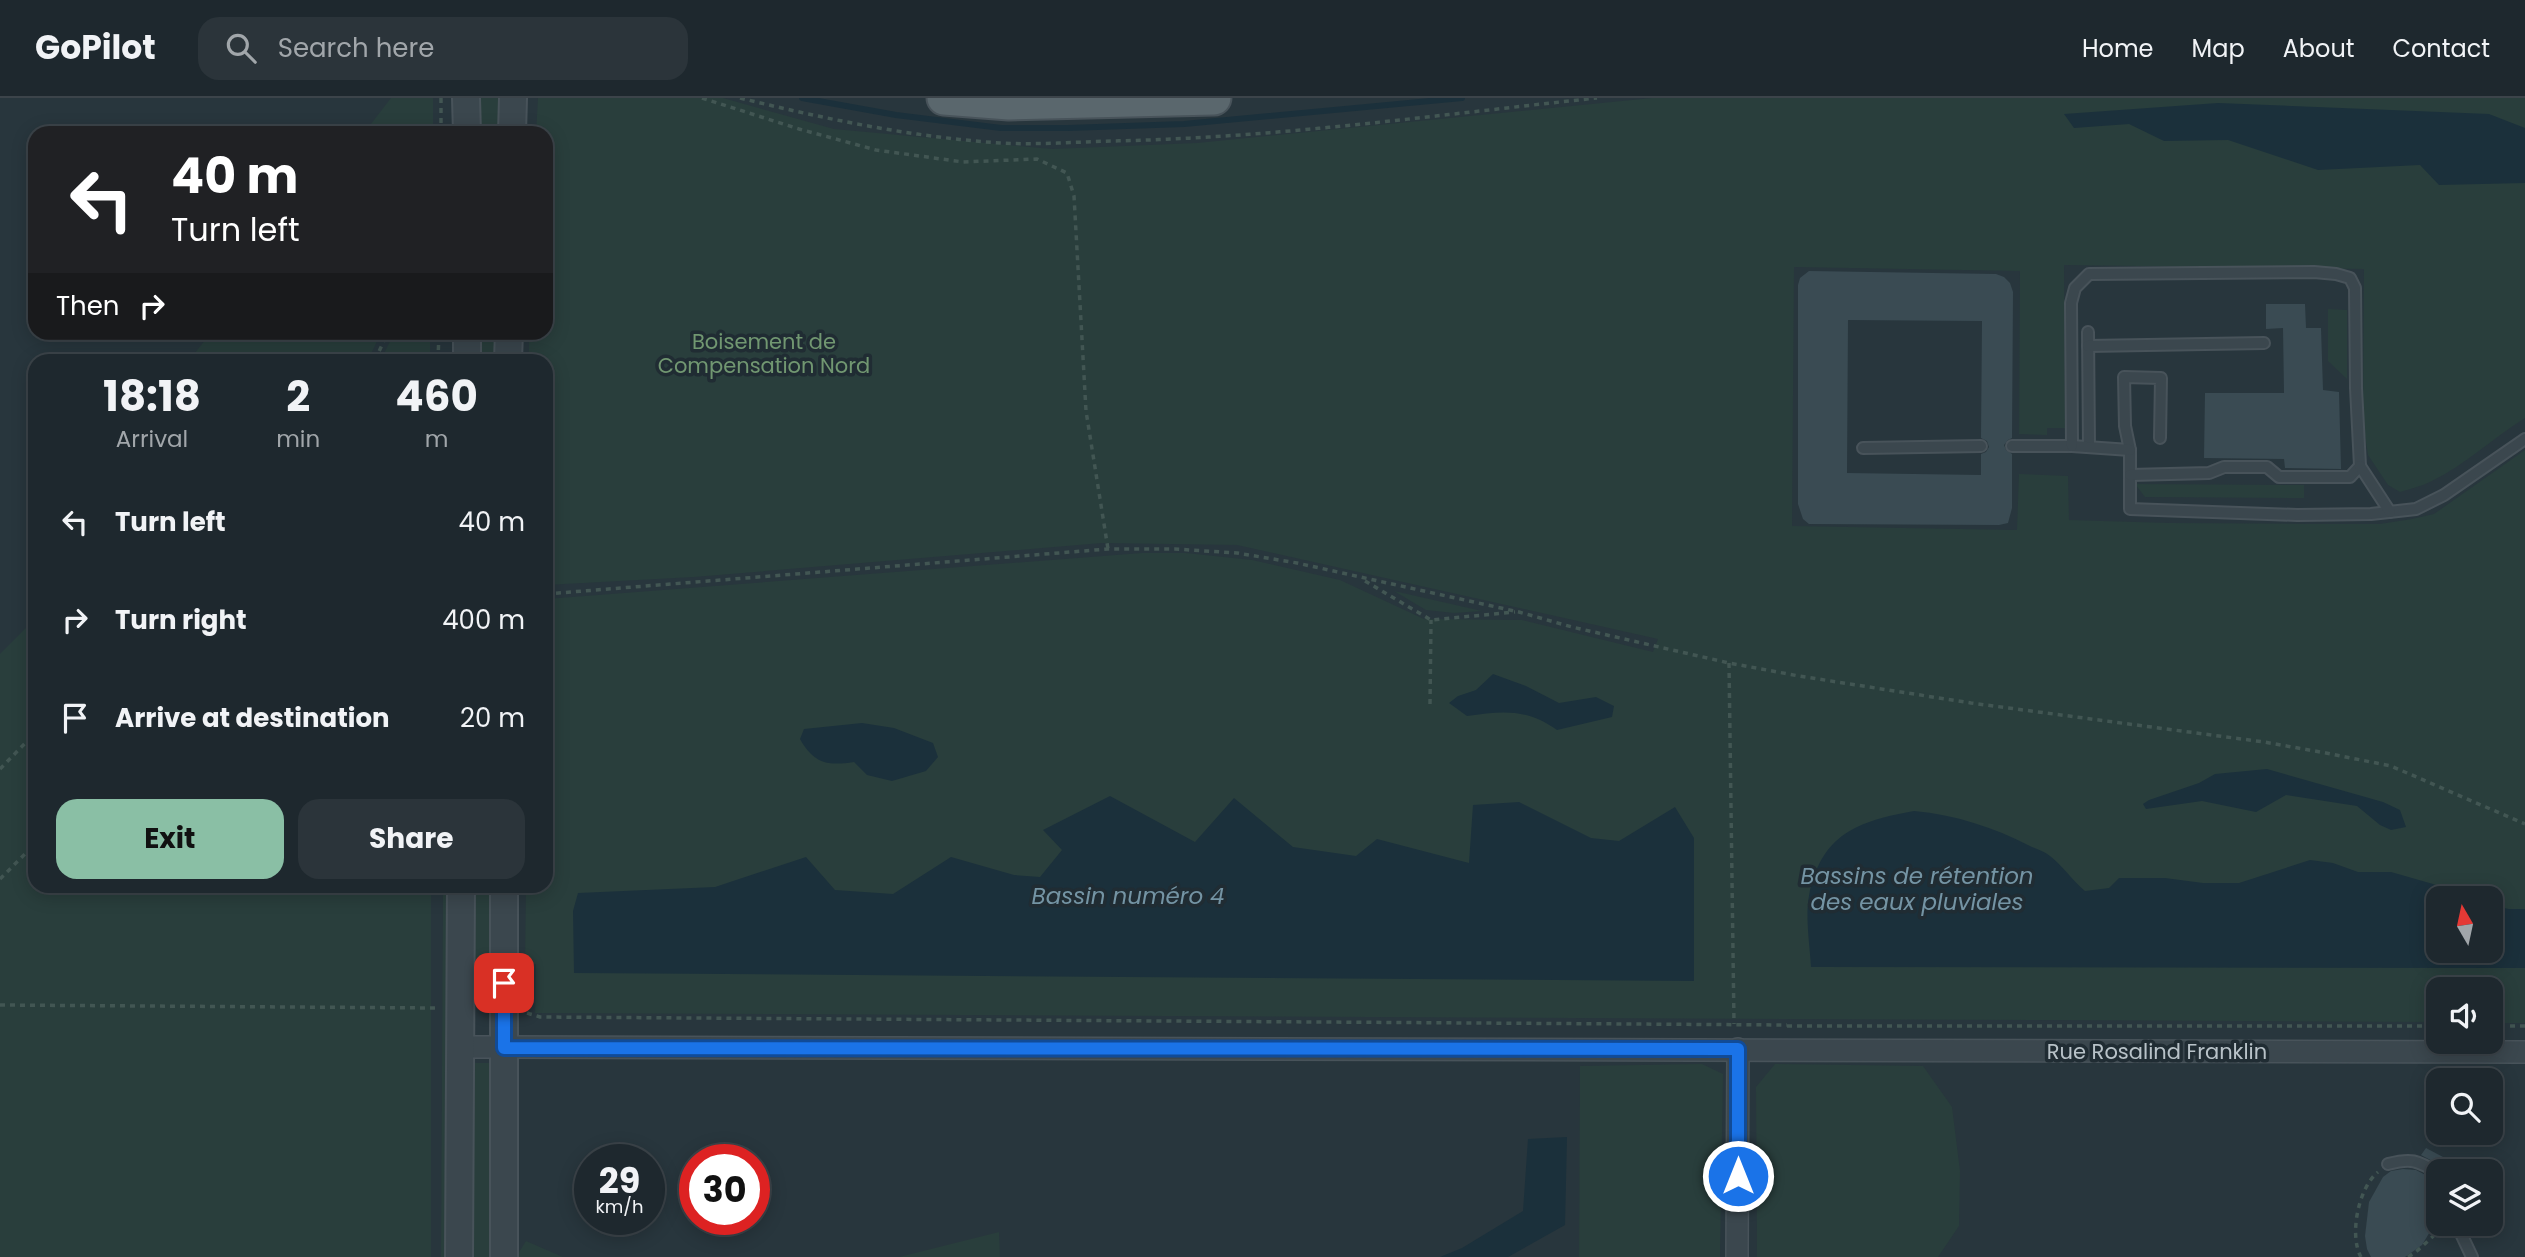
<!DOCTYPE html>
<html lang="en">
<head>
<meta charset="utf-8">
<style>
	body { margin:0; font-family:Poppins,sans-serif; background:#2b343a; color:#f1f3f6; height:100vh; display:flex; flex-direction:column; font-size:26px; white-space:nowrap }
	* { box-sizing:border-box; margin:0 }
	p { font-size:23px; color:#a1a6aa }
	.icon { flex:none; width:38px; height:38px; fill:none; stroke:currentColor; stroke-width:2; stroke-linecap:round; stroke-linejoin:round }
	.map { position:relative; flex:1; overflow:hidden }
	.details { position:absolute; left:28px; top:256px; width:525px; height:539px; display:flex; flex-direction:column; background:#1e282e; border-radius:21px; box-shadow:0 4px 18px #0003,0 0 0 2px #3c444a }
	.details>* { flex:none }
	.banner { position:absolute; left:28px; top:28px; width:525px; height:214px; border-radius:21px; box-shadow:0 4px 18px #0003,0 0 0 2px #3c444a; background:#202124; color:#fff; overflow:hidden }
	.needle { width:46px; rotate:351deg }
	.tools { position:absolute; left:2426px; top:788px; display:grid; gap:14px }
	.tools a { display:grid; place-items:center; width:77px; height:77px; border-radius:14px; background:#1e282e; box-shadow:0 4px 18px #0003,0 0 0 2px #3c444a; font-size:35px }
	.speed { position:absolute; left:574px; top:1046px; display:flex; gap:14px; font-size:35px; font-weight:700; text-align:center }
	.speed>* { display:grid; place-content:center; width:91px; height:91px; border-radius:50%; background:#1e282e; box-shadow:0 4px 18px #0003,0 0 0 2px #3c444a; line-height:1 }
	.speed small { font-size:18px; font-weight:400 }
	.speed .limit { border:10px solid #d22; background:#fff; color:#111 }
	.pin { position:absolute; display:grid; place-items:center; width:60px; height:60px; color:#fff; margin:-30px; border-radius:14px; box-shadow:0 4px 10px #0006 }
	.me { position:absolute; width:77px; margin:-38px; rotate:0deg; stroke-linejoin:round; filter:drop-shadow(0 0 5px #0008) }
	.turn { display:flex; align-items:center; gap:24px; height:147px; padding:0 28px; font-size:32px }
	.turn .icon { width:91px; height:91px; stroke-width:2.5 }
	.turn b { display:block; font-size:49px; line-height:60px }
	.then { display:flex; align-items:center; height:66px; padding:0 28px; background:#0003; gap:14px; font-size:26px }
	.eta { display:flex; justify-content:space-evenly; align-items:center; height:119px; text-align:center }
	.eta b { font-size:42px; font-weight:700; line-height:49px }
	.action { display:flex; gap:14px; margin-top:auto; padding:14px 28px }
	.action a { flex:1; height:80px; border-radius:21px; background:#8abfa5; color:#111; font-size:28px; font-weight:700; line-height:80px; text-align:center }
	.action a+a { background:#2b343a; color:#f1f3f6 }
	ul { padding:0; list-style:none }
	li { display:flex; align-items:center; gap:21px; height:98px; padding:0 28px }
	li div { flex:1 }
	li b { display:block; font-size:26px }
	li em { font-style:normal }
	header { display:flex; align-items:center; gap:42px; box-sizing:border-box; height:98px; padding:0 35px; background:#1e282e; border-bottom:2px solid #3c444a }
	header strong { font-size:33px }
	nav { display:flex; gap:38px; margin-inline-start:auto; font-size:24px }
	.search { width:490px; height:63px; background:#2b343a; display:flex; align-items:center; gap:18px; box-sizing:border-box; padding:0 24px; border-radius:21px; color:#a1a6aa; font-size:26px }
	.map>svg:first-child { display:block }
</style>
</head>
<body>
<header>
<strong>GoPilot</strong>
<div class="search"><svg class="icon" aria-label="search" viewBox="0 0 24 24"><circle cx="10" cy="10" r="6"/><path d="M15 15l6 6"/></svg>Search here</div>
<nav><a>Home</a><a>Map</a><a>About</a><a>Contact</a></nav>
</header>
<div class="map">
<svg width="2525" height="1159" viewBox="0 0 2525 1159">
	<rect width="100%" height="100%" fill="#28363d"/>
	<g fill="#293e3c" fill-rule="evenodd">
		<path d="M391,0H433V35H364Z"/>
		<rect x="477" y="0" width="25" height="35"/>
		<path d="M538,0H723L834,31L1052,51L1197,45L1652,0H2525V320C2493,340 2465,367 2432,383C2422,388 2410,391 2400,394L2388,387L2368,357L2363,325L2364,171L2064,167L2065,330H2047V337L2019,336L2020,173L1794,169L1792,428L2017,432L2019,376L2068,378L2069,422L2170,425L2308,426H2380L2412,421L2434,416L2525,352V925H2490V891H2438V924L535,915L536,866H525L526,788H546V501L1142,455H1186L1252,462L1340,482L1424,521L1522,522L1653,554L1658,541L1237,447L1102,445L694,479L546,487V262H529V235L546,234V35H536ZM2438,800H2490V852H2438Z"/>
		<path d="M2328,211L2347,212V281L2328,263Z"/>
		<path d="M211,235V234L381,235L368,262H189Z"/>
		<path d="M394,235H430V262H381Z"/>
		<path d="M476,235H500V262H475Z"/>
		<path d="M2135,386L2304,387V400L2145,399Z"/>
		<path d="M1394,493L1482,513L1454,515L1426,512Z"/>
		<path d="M35,521V788H431V1159H0V556Z"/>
		<path d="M443,788H453L452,1159H441Z"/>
		<path d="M473,788H496L495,903H472Z"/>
		<path d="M472,965H497L496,1159H471Z"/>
		<path d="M1702,966L1723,976L1720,1159H1579L1580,968Z"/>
		<path d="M1775,966L1923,968L1952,1009L1960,1073L1959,1128L1938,1159H1757L1756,989Z"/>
		<path d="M999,1134L1000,1159H899Z"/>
		<path d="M526,1143L563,1159H516Z"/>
	</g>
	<g fill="#1b303b">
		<path d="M2218,5L2489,16L2525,30V85L2439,87L2420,67L2318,72L2228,42L2164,43L2129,26L2074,30L2064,16Z"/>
		<path d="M1493,576L1526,588L1559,605L1596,599L1614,608L1612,619L1557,632C1526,610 1502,613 1467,618L1449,605L1458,598L1476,592Z"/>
		<path d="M862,625L894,630L933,645L938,659L926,673L892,683L867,677L854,664C828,668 814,666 800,641L804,631Z"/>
		<path d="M2267,671L2383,704L2400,712L2406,729L2391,732L2380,727L2357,708L2286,697L2256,714L2202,703L2146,711L2143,706L2149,702L2199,685L2215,676Z"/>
		<path d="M1110,698L1195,744L1234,700L1293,749L1356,758L1377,741L1469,765L1473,707L1519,704L1591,740L1619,743L1675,709L1694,740V883L574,875L573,813L578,795L715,789L806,759L835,792L893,796L951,759L1014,777L1040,779L1062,752L1043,732Z"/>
		<path d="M1914,713C1956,717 1993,729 2030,748C2036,751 2044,753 2050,758C2061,766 2073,783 2085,793L2109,790L2119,780H2165L2203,785H2239L2310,762L2333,765L2358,774H2391L2433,786L2466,800H2438V852H2490V807L2509,811H2525V870L1811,869C1810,849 1805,818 1809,798C1821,736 1858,723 1914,713Z"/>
		<path d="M1567,1039L1565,1127L1508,1159H1440L1462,1150L1523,1113L1528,1041Z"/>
	</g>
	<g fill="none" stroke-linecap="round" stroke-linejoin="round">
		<path stroke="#1b303b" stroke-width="6" d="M802,0L896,17L1001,30H1068L1184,26L1462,0"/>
	</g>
	<g fill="#3a4b53" fill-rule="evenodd">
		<path d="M1809,173L1996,176L2004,179L2010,185L2013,194L2012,340L2008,342L2004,347L2006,352L2012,356V410L2008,425L1999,427L1809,426L1803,421L1798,406V187L1800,180ZM1848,222L1982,223L1981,340L1987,343L1989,349L1986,354L1981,356V377L1847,375Z"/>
		<path d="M2266,206H2305L2306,230H2321L2323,292L2339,294L2341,371L2285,370L2284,361L2204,360L2205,295H2284L2283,230L2266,231Z"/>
		<path d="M2426,1050L2443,1059L2440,1067L2421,1057Z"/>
		<path d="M2403,1071L2416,1072L2433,1081L2438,1103L2434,1127L2422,1147L2405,1159H2371L2367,1151L2365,1138L2369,1104L2383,1079L2391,1073Z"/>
	</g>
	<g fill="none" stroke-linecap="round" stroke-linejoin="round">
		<defs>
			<g id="service">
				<path d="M2088,234L2089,349"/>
				<path d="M2088,248L2264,245"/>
				<path d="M2160,340L2161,280L2124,279L2125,328L2130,352V411L2297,417L2371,416L2416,411L2444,397L2525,341"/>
				<path d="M2012,348H2072L2130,352"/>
				<path d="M2072,348L2071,205L2075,190L2089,176L2314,174L2336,176L2350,180L2355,190L2356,290L2360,368L2350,379H2279L2267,369H2224L2209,375L2130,377"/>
				<path d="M1863,350L1981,348"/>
				<path d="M2360,368L2390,414"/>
				<path d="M2388,1066C2411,1060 2417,1062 2438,1075"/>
				<path d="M2456,1125L2472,1159"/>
			</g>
			<g id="minor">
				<path d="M460,949L2525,954"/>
				<path d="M1737,1159L1738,951"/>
			</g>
			<g id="tertiary">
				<path d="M466,0L467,35"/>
				<path d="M512,35L513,0"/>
				<path d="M467,262V234"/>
				<path d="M508,262L509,234"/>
				<path d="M459,1159L461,788"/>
				<path d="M504,1159V788"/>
			</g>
			<path id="primary" d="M944,0L1009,5L1214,0"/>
		</defs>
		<use href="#service" stroke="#48535a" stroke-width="14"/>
		<use href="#minor" stroke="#48535a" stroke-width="24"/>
		<use href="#tertiary" stroke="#48535a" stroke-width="30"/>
		<use href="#primary" stroke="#48535a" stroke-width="37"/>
		<g stroke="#425653" stroke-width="3.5" stroke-dasharray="5 5" stroke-linecap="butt">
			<path d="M441,0V35"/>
			<path d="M702,0L799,31L876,52L963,64L1037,61L1067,75L1074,98L1086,313L1108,451"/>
			<path d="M740,0C825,21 912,39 1000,45C1037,47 1075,44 1112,43C1274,40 1436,17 1597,0"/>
			<path d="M375,262L388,234"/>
			<path d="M438,262L439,234"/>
			<path d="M1365,483L1431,522L1515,514"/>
			<path d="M546,496L1108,451H1175L1237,455L1297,465L1519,514L1572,529L1729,565L1799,578L1971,605L2264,644L2326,655L2391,668L2525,726"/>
			<path d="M1729,565L1734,926"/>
			<path d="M1430,606L1431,522"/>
			<path d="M0,671L35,635"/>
			<path d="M0,781L35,746"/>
			<path d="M0,907L437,910"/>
			<path d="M527,915L540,919L1787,927"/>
			<path d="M1787,928H2438"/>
			<path d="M2490,928H2525"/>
			<path d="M2361,1159C2349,1138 2358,1090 2378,1074"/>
			<path d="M2408,1159C2422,1151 2431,1138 2444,1130"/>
		</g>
		<use href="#service" stroke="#3b474e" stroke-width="10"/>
		<use href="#minor" stroke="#3b474e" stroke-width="21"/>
		<use href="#tertiary" stroke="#3b474e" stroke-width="26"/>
		<use href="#primary" stroke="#5a676d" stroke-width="33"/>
	</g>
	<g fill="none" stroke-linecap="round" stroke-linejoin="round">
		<defs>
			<path id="route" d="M504,885V950L1738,951V1078"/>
		</defs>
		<use href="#route" stroke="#114b97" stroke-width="18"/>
		<use href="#route" stroke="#1a73e8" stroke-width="12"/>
	</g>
	<g text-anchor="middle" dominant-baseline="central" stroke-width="7" stroke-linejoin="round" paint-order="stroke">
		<g font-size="21" fill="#719771" stroke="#202c33">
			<text x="764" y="243">Boisement de<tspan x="764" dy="24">Compensation Nord</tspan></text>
		</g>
		<g font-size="21" fill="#b8c2c8" stroke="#202c33">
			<text x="2157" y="953">Rue Rosalind Franklin</text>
		</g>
		<g font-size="23" font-style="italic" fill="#7494a4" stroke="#202c33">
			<text x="1917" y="778">Bassins de rétention<tspan x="1917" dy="26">des eaux pluviales</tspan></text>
			<text x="1128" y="798">Bassin numéro 4</text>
		</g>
	</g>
</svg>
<div class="tools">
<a><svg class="needle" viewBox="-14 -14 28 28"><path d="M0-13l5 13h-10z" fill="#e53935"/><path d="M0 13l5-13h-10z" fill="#a1a6aa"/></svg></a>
<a><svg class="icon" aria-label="sound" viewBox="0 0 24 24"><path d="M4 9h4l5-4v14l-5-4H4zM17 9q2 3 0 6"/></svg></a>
<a><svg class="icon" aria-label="search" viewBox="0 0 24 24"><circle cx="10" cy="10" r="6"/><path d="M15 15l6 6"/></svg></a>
<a><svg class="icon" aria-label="layers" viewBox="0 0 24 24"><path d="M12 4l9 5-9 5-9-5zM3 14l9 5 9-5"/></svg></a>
</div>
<div class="speed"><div>29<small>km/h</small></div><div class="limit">30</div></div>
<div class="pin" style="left:504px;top:885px;background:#d93025"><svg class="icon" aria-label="arrive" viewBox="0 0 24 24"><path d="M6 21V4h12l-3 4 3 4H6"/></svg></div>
<svg class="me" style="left:1738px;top:1078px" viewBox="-20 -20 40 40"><circle r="17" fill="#1a73e8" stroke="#fff" stroke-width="3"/><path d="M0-11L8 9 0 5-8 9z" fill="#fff"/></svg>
<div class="banner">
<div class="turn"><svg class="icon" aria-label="left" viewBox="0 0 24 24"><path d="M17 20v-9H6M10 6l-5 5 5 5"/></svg><div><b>40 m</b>Turn left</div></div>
<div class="then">Then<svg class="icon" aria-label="right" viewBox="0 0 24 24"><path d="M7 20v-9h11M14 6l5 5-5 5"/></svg></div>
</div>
<section class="details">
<div class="eta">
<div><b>18:18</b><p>Arrival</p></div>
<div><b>2</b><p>min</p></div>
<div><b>460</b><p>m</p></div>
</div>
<ul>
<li><svg class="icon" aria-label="left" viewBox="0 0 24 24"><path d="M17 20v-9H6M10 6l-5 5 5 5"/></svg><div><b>Turn left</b></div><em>40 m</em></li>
<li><svg class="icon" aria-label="right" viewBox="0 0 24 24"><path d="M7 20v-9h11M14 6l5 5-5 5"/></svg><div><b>Turn right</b></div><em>400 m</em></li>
<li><svg class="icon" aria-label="arrive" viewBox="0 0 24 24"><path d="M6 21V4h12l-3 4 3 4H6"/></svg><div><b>Arrive at destination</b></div><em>20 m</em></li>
</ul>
<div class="action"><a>Exit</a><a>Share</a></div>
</section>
</div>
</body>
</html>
